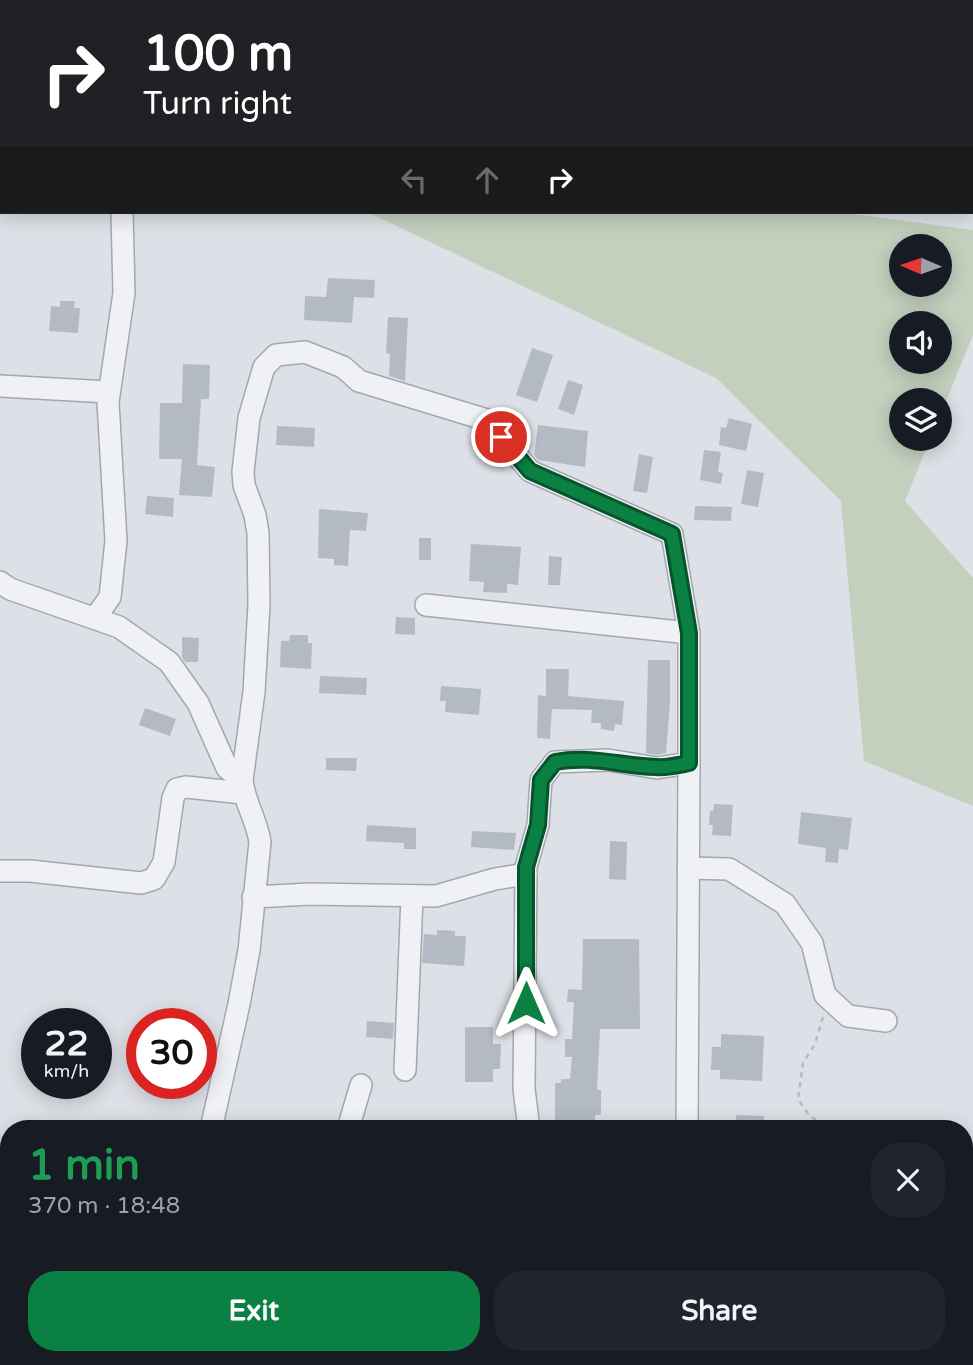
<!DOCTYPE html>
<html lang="en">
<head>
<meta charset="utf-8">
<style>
	body { margin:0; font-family:"Varela Round",sans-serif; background:#20242c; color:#f1f3f6; height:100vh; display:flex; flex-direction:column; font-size:26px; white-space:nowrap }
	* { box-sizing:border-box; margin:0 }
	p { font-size:23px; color:#9ea1a6 }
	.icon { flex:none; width:38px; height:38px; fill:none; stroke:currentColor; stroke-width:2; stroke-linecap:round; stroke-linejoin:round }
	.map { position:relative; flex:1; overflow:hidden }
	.drawer { position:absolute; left:0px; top:1120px; width:973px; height:245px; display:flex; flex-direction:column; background:#171b24; border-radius:28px 28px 0 0; box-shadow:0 4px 18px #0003 }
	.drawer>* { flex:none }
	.top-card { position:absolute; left:0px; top:0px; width:973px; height:214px; box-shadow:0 4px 18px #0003; background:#202124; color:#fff; overflow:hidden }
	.needle { width:46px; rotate:272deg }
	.buttons { position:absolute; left:889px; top:234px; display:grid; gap:14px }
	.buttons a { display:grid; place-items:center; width:63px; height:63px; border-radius:50%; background:#171b24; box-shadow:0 4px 18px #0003; font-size:35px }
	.speed { position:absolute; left:21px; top:1008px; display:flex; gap:14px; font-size:35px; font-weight:700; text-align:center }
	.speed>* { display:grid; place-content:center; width:91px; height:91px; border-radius:50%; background:#171b24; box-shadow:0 4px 18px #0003; line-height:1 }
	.speed small { font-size:18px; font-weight:400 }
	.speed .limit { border:10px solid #d22; background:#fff; color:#111 }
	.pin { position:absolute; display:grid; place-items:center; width:60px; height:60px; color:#fff; margin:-30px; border:4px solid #fff; border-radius:50%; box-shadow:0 2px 7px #0007 }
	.me { position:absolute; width:77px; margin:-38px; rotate:0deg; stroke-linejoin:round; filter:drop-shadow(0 0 5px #0008) }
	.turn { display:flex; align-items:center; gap:24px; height:147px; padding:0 28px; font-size:32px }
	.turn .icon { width:91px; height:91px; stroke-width:2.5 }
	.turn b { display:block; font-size:49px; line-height:60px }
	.lanes { display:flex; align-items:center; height:66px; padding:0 28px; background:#0003; justify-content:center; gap:35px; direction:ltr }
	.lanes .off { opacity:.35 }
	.round { display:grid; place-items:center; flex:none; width:74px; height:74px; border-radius:28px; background:#20242c }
	.overview { display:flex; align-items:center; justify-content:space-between; height:119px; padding:0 28px }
	h1 { font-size:42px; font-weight:700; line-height:52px; color:#1e9e55 }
	.action { display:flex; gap:14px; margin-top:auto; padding:14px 28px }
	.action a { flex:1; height:80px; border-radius:28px; background:#0b8043; color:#fff; font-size:28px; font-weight:700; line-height:80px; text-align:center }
	.action a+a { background:#20242c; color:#f1f3f6 }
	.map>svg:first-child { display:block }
</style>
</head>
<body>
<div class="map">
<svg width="973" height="1365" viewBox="0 0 973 1365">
	<rect width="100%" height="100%" fill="#dde0e6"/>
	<path fill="#c3d0be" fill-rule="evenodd" d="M367,212H838L973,230V335L940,416V401H901V439H930L905,501L973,578V806L864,761L841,501L716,378ZM901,247H940V285H901ZM901,324H940V362H901Z"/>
	<g fill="#b4bac3">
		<path d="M328,278L375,280L374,298L354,297L352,323L304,320L305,296L326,297Z"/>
		<path d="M60,301H75L74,308H80L78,333L49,331L51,306L60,307Z"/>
		<path d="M388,317L408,318L405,381L389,376L390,354L386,353Z"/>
		<path d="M532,348L553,355L537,402L516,395Z"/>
		<path d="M183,364L210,365L209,399H201L197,465L215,467L212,497L179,495L182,459H159L160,403H182Z"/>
		<path d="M568,380L583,385L574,415L558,409Z"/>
		<path d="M729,418L752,424L746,451L719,445L721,427L726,428Z"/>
		<path d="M538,425L588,431L585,467L538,460L534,455Z"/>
		<path d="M277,426L315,428L314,447L276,445Z"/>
		<path d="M704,450L721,452L718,472L723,473L721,484L700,480Z"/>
		<path d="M639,454L653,457L647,493L633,491Z"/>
		<path d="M747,470L764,473L758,507L741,504Z"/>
		<path d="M147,496L174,498L173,517L145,514Z"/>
		<path d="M695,506L732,507L731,521L694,520Z"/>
		<path d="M319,509L368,513L366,531L350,530L348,566L334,565V559L318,558Z"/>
		<rect x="419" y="538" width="12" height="22"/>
		<path d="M471,544L521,547L518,585L507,584V593L483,592L484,582L469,581Z"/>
		<path d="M549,556L562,557L560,585H548Z"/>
		<path d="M396,617L415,618V635L395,634Z"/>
		<path d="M290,635H308V643H312L311,669L280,667L281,641H289Z"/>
		<path d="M182,637L199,638L198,662H185L182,657Z"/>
		<path d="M648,660H670V703L666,753L657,755L646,753Z"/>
		<path d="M546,669H569L568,696L624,701L622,725L615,724L614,731L601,729V723H591L592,710L552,709L550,739L537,738L538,695L546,696Z"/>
		<path d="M320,676L367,678L366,695L319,693Z"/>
		<path d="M441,686L481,689L479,715L445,712L446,701H440Z"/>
		<path d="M145,708L176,719L170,736L139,725Z"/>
		<path d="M326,758H357L356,771L326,770Z"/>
		<path d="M714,804L733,805L731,836L712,835L713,825H709L710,811H713Z"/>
		<path d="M801,812L852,818L848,850L839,849L838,863L825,862L826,848L798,844Z"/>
		<path d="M367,825L416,828V849H404V843L366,841Z"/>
		<path d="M472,831L516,833L514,850L471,847Z"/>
		<path d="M610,841L627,842L626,880L609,879Z"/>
		<path d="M437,930L455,931V936H466L464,966L422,963L424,934L437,935Z"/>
		<path d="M583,939H639L640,1029H600L597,1090H601V1115H595V1128L559,1127L560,1122H555V1083H561V1079H570L572,1057H565V1039H572L574,1002H567L568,989L582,990Z"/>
		<path d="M367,1021L394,1023L393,1039L366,1037Z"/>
		<path d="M465,1027H493V1044H501L500,1069H493V1082H465Z"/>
		<path d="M721,1034L764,1036L762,1081L720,1079V1070H711L712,1047H721Z"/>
		<path d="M736,1115L764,1116V1129H736Z"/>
	</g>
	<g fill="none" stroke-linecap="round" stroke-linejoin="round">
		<defs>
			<g id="minor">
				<path d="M417,2L426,0"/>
				<path d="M0,386L109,392"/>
				<path d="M0,582L10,589L119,627L169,662L198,703L227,768L242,780"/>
				<path d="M426,605L689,633"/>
				<path d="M95,618L110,597L116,541L108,402L124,293L122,212"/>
				<path d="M688,868L729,869L785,904L812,943L825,995L848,1016L886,1021"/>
				<path d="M0,871H30L141,883L154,879L164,862L173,798L177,789L186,787L243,793"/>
				<path d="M253,897L310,894L436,896L495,879L526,874"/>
				<path d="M405,1070L412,897"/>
				<path d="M211,1129L239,1004L249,950L260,842C257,820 244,802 242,780L254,692L259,605L258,533L255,515L244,485L243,472L249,418L264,367L276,355L305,352L343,367L359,381L487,420L530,471L672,534L689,633V763L657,768L608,760L555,762L541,780L538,825L526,867L524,1089L529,1129"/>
				<path d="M348,1129L361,1085"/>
				<path d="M687,1129L689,763"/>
				<path d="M91,1356L160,1361"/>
				<path d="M420,1356V1365"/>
				<path d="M6,1365L7,1360L14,1356"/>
				<path d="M292,1365L294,1356"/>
				<path d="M531,1365L532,1356"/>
				<path d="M686,1365V1356"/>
				<path d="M837,1365V1356"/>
			</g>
		</defs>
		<use href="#minor" stroke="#a3a7b0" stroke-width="24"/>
		<g stroke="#b7bbc1" stroke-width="2.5" stroke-dasharray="5 5" stroke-linecap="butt">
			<path d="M823,1017L815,1044L803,1063L798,1099L809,1115L828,1129"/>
			<path d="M964,1227L973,1243"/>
		</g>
		<use href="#minor" stroke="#eff1f5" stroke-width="21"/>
	</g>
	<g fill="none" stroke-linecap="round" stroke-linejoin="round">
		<defs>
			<path id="route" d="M501,437L530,471L672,534L689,633V763C679,765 667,768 656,767C620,766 592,755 555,762L541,780L538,825L526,867V1003"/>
		</defs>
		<use href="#route" stroke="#07532c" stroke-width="18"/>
		<use href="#route" stroke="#0b8043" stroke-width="12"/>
	</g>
</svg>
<div class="buttons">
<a><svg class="needle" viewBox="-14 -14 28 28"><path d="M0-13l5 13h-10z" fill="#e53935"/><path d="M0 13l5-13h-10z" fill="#9ea1a6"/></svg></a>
<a><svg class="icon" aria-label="sound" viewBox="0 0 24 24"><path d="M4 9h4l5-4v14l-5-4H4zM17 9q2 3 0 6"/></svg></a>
<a><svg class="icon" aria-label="layers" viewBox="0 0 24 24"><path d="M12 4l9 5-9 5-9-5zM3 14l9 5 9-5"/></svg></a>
</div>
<div class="speed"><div>22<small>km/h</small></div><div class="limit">30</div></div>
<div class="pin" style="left:501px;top:437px;background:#d93025"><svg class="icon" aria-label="arrive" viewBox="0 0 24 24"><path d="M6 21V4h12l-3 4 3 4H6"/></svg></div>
<svg class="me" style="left:526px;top:1003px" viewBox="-20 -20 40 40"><path d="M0-17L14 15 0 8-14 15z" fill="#0b8043" stroke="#fff" stroke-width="4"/></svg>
<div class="top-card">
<div class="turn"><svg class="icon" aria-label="right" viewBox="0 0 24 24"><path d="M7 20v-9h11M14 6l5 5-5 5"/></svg><div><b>100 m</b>Turn right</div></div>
<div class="lanes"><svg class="icon off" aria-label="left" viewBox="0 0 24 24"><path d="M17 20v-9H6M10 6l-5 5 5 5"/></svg><svg class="icon off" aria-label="ahead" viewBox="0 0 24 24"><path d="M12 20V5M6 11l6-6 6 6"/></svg><svg class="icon" aria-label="right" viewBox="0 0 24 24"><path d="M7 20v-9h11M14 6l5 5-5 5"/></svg></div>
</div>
<section class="drawer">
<div class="overview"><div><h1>1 min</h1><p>370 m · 18:48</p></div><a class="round"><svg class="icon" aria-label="close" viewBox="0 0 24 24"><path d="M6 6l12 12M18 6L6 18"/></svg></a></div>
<div class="action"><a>Exit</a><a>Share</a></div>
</section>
</div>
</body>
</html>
